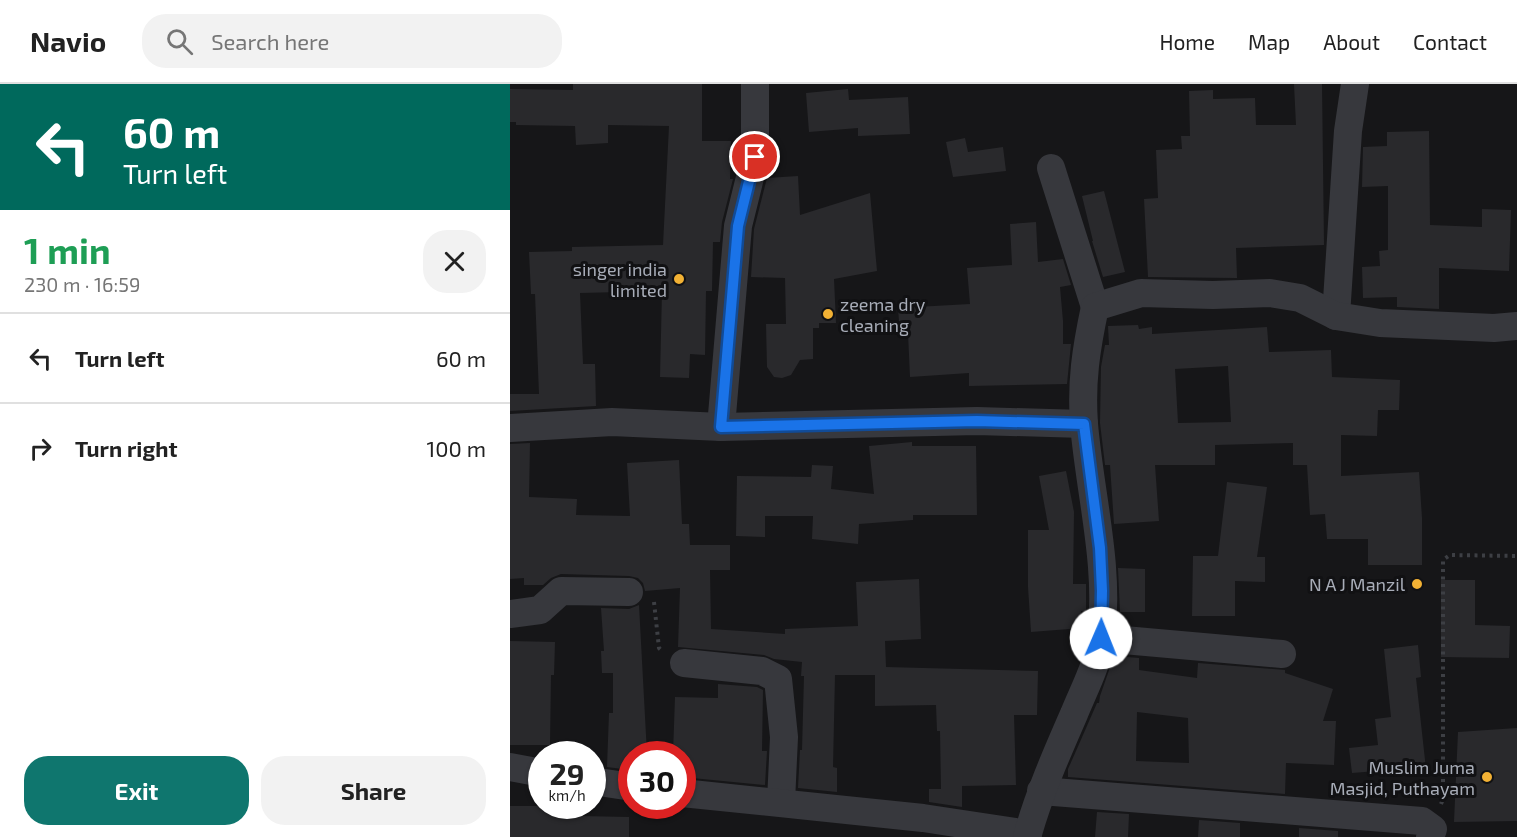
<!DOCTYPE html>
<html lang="en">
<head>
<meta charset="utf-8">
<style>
	body { margin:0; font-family:"Exo 2",sans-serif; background:#f2f2f2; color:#222; height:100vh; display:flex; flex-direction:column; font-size:22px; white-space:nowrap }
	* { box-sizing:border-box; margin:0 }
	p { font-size:20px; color:#767676 }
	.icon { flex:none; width:33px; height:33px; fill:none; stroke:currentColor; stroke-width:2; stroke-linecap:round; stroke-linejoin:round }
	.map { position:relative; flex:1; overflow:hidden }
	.panel { display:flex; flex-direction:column; background:#fff; width:510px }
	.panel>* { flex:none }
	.guide { background:#00695c; color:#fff; overflow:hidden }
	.speed { position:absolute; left:18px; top:657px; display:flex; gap:12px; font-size:30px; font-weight:700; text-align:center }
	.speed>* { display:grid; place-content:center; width:78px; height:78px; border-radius:50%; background:#fff; box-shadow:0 2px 4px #0004; line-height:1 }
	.speed small { font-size:15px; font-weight:400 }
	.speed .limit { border:9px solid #d22; background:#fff; color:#111 }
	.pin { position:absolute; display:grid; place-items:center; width:51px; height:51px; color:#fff; margin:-26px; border:3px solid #fff; border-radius:50%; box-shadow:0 2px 6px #0007 }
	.me { position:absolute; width:66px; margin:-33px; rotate:1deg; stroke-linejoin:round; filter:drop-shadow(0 0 4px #0008) }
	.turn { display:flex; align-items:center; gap:21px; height:126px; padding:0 24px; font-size:27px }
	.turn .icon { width:78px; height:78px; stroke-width:2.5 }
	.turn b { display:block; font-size:42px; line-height:51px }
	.round { display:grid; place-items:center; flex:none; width:63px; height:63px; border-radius:24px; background:#f2f2f2 }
	.head { display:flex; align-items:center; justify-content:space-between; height:102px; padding:0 24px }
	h1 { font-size:36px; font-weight:700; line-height:45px; color:#1e9e55 }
	.action { display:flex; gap:12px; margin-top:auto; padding:12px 24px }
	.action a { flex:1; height:69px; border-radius:24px; background:#0f766e; color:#fff; font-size:24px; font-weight:700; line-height:69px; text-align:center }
	.action a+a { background:#f2f2f2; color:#222 }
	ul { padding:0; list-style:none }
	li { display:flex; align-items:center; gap:18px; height:90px; padding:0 24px; border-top:2px solid #e0e0e0 }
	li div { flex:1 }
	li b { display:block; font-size:22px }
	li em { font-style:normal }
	header { display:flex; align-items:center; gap:36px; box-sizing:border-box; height:84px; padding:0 30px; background:#fff; border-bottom:2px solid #e0e0e0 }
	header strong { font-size:28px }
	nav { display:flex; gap:33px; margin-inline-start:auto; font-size:21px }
	.search { width:420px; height:54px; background:#f2f2f2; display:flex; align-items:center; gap:15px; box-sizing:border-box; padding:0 21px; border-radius:24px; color:#767676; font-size:22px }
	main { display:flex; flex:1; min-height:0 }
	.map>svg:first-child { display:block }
</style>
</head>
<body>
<header>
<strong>Navio</strong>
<div class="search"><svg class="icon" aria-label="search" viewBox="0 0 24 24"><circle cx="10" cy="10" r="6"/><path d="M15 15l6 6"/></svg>Search here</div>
<nav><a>Home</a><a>Map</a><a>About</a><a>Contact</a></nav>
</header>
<main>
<section class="panel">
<div class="guide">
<div class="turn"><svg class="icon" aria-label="left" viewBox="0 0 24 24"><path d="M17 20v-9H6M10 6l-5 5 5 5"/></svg><div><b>60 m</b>Turn left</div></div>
</div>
<div class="head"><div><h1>1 min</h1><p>230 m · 16:59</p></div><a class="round"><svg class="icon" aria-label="close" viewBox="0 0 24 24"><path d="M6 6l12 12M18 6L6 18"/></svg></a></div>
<ul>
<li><svg class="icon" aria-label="left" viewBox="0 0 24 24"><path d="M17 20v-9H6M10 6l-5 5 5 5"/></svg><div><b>Turn left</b></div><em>60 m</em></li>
<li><svg class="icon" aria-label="right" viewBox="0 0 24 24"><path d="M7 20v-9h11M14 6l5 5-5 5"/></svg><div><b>Turn right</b></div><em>100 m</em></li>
</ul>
<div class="action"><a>Exit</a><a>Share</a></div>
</section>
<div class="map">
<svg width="1007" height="753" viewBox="0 0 1007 753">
	<rect width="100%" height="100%" fill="#161618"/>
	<g fill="#29292c" fill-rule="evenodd">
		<path d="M63,0H192V57H221L220,95H223L212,138L210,158H203L202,207H196L195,271L180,270L179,294L150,293L152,207L70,209L73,280H85L86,322L0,327V310H29L25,210H21L19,168L62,167V163L153,161L159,42L98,41V59L66,61L65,42L6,41V38H0V5L63,6Z"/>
		<path d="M784,0H812L814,161L726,164L727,194L638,193L634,115L648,114L646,66L672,65L671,52H680L679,7L703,6V15L745,14L746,41H786Z"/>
		<path d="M338,5L339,16L398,13L400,50L348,52V44L299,48L296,9Z"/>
		<path d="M919,47L920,141L972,143V125L1001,126L999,187L929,184V225L887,223V213L853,214L852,183L870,182L869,167L878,166V102L852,103L853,63L877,62V48Z"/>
		<path d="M455,54L458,68L493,63L496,87L443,93L436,58Z"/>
		<path d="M288,92L290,131L360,109L367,187L324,195L326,239H309V244H303V275L290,276L281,291L272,294L264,293L257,283L256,240H276L275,194L241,193L244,145L257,94Z"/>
		<path d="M594,107L615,188L593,193L582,157H583L572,112Z"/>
		<path d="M526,138L528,178L553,175L561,201L550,203L553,237V260H561L557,300L459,302V289L400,293L398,249L390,250L388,224L460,220L457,184L502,181L500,140Z"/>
		<path d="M628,241L629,245L642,243V250L757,243L759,268L821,266L822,293L890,296L889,326H868L867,352L831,351V392L909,388L912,434V481H858V455H817L815,430L800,431L797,381H783V359L705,361V381H645L649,437L604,440L600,381H595L590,339L591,283L595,261H599L598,242ZM718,282L721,338L668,339L665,285Z"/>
		<path d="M402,358V362H466L467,431H403V436L349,440L348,460L302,455L303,432H255V453L226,452L227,392L301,393L302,381L323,382L321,405L364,410L359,362Z"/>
		<path d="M20,359L19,413L67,415L66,431L120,432L117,379L169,376L172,440H179L180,461H220V486H200L201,545L275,550V545L348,542L346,498L409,495L411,555L375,557L376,583L528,587L527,631H504L506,701L452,702V723L419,718V705H431L430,647H427L426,621L365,622V591H325L323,683L327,684V708L288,704L290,666H292L294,592H291L292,578L264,575L254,571L168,563L170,504L135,507L133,499L128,494L119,492L51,490L41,494L33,501H14V494L0,495V360Z"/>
		<path d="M556,387L564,428L563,500H576V527H571L572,544L521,548L518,503V446H539L529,392Z"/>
		<path d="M717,398L757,403L747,473H755V498L725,497V532H682L683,472H708Z"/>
		<path d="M608,484L635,485V528H610Z"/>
		<path d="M931,496H965V541L1000,542L999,574L931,573Z"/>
		<path d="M129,521L137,670H122V686H120L97,683L99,629H103V589H92L91,567H94L91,524L119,525Z"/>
		<path d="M0,557L45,558L44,591H41L40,661H0Z"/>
		<path d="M908,561L911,593L906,594L916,685L868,690L867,687L842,689L839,664L868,661L865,635L881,633L874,565Z"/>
		<path d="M604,572L629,574V586L687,594L688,579L775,586V589L823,605L813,637H826L824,681L776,679L775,710L558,693V685L566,667L587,619H589L590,612ZM627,628L678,634L679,679L626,677Z"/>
		<path d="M208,600L247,603L253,606L252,667H257L255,701L172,693V670H163L165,613L208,614Z"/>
		<path d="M1007,644V737L944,738L948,648Z"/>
		<path d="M0,722H70V732L119,733V753H0Z"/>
		<path d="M587,728L619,730L618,753H585Z"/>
		<path d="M689,736L730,739V753H688Z"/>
		<path d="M789,744L828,747V753H789Z"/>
	</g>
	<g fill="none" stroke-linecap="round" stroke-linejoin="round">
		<g stroke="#3d3f44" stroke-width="4" stroke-dasharray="3 4.5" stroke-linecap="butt">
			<path d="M144,518L149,564L151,566"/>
			<path d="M931,720L933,715V476L940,471L1007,472"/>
		</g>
		<g stroke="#37383d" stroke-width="28">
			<path d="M541,84L585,223"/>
			<path d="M826,232L838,47L845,0"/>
			<path d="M211,343L228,142L245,73V0"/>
			<path d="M0,344L102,338L211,343L467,337L574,340"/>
			<path d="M0,530L30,526L51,507L119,508"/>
			<path d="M591,554L772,570"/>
			<path d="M174,579L252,587L268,595L274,653L271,718"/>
			<path d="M0,683L32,689"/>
			<path d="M82,697L122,703"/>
			<path d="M531,707L912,737L923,745L920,753"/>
			<path d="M172,709L413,734L518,750"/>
			<path d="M517,753C529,710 546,671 564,630C574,605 588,580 591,553C600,482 580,411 574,340C571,298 576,265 585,223L631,209L703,211L760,209L790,214L826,232L870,239L984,244L1007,242"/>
		</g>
	</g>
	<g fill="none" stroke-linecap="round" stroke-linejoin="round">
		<defs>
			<path id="route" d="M245,73L228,142L211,343L467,337L574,340L590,464L592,507L591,554"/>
		</defs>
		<use href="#route" stroke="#114b97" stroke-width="15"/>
		<use href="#route" stroke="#1a73e8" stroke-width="10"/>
	</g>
	<g fill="#f2b134" stroke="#111113" stroke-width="2">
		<circle cx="169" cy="195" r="6"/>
		<circle cx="318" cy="230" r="6"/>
		<circle cx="907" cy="500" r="6"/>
		<circle cx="977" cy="693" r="6"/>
	</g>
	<g text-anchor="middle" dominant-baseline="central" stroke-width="6" stroke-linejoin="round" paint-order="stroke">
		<g font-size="18" fill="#a8adb8" stroke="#111113" text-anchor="end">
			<text x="157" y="185">singer india<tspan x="157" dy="21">limited</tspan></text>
			<text x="330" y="220" text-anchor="start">zeema dry<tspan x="330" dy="21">cleaning</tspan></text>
			<text x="895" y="500">N A J Manzil</text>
			<text x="965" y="683">Muslim Juma<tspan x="965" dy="21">Masjid, Puthayam</tspan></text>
		</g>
	</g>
</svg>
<div class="speed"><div>29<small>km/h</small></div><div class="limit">30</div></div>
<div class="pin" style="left:245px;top:73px;background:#d93025"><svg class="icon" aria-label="arrive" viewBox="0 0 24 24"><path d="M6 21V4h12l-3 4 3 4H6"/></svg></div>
<svg class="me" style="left:591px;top:554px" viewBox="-20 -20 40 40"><circle r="19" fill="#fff"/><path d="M0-13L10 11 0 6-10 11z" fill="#1a73e8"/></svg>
</div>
</main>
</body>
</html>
